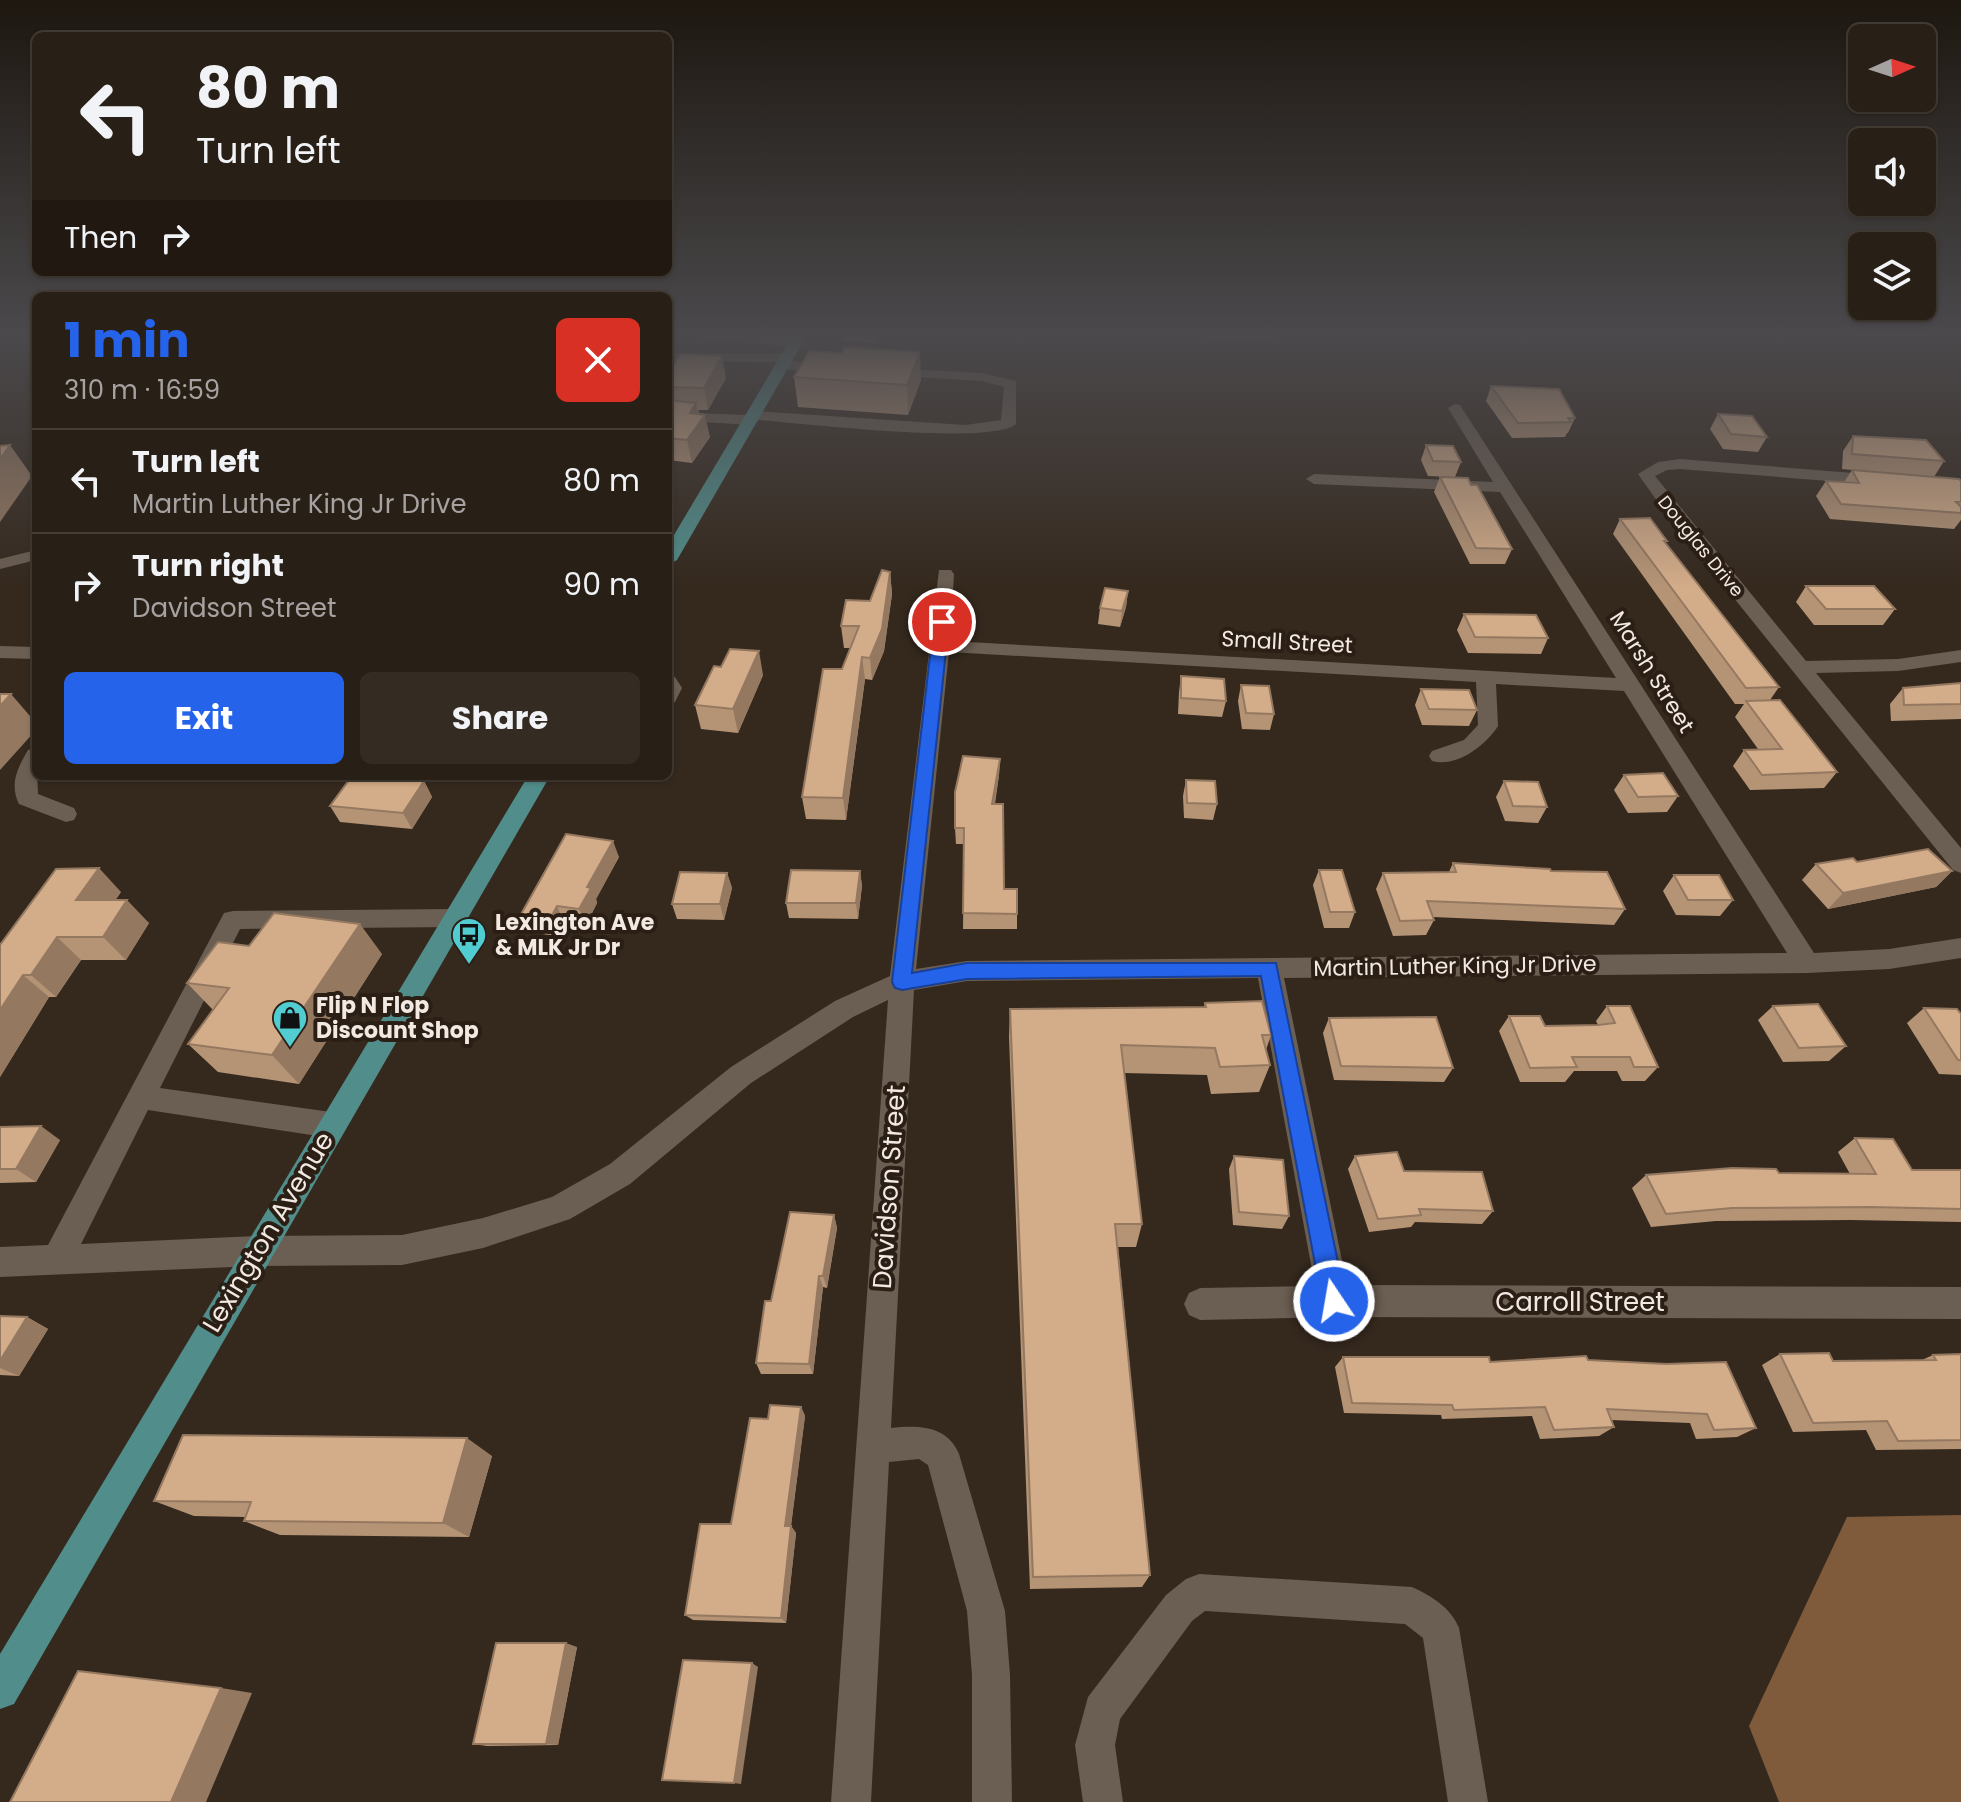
<!DOCTYPE html>
<html lang="en">
<head>
<meta charset="utf-8">
<style>
	body { margin:0; font-family:Poppins,sans-serif; background:#342c23; color:#f1f3f6; height:100vh; display:flex; flex-direction:column; font-size:30px; white-space:nowrap }
	* { box-sizing:border-box; margin:0 }
	p { font-size:26px; color:#a5a2a1 }
	.icon { flex:none; width:44px; height:44px; fill:none; stroke:currentColor; stroke-width:2; stroke-linecap:round; stroke-linejoin:round }
	.map { position:relative; flex:1; overflow:hidden }
	.details { position:absolute; left:32px; top:292px; width:640px; height:488px; display:flex; flex-direction:column; background:#281f16; border-radius:12px; box-shadow:0 2px 6px #0004,0 0 0 2px #443d35 }
	.details>* { flex:none }
	.hud { position:absolute; left:32px; top:32px; width:640px; height:244px; border-radius:12px; box-shadow:0 2px 6px #0004,0 0 0 2px #443d35; background:#281f16; color:#f1f3f6; overflow:hidden }
	.needle { width:52px; rotate:87deg }
	.controls { position:absolute; left:1848px; top:24px; display:grid; gap:16px }
	.controls a { display:grid; place-items:center; width:88px; height:88px; border-radius:12px; background:#281f16; box-shadow:0 2px 6px #0004,0 0 0 2px #443d35; font-size:40px }
	.pin { position:absolute; display:grid; place-items:center; width:68px; height:68px; color:#fff; margin:-34px; border:4px solid #fff; border-radius:50%; box-shadow:0 2px 8px #0007 }
	.me { position:absolute; width:88px; margin:-44px; rotate:348deg; stroke-linejoin:round; filter:drop-shadow(0 0 6px #0008) }
	.turn { display:flex; align-items:center; gap:28px; height:168px; padding:0 32px; font-size:36px }
	.turn .icon { width:104px; height:104px; stroke-width:2.5 }
	.turn b { display:block; font-size:56px; line-height:68px }
	.then { display:flex; align-items:center; height:76px; padding:0 32px; background:#0003; gap:16px; font-size:30px }
	.round { display:grid; place-items:center; flex:none; width:84px; height:84px; border-radius:12px; background:#342c23 }
	.summary { display:flex; align-items:center; justify-content:space-between; height:136px; padding:0 32px }
	h1 { font-size:48px; font-weight:700; line-height:60px; color:#2563eb }
	.action { display:flex; gap:16px; margin-top:auto; padding:16px 32px }
	.action a { flex:1; height:92px; border-radius:12px; background:#2563eb; color:#fff; font-size:32px; font-weight:700; line-height:92px; text-align:center }
	.action a+a { background:#342c23; color:#f1f3f6 }
	ul { padding:0; list-style:none }
	li { display:flex; align-items:center; gap:24px; height:104px; padding:0 32px; border-top:2px solid #443d35 }
	li div { flex:1 }
	li b { display:block; font-size:30px }
	li em { font-style:normal }
	.map>svg:first-child { display:block }
</style>
</head>
<body>
<div class="map">
<svg width="1961" height="1802" viewBox="0 0 1961 1802">
	<rect width="100%" height="100%" fill="#35291e"/>
	<path fill="#7f5b3b" d="M1961,1515V1802H1779L1749,1726L1847,1517Z"/>
	<g fill="none" stroke-linecap="round" stroke-linejoin="round">
		<g fill="#6b5e52" fill-rule="evenodd">
			<path d="M698,335C722,335 784,329 802,342L795,346L705,339Z"/>
			<path d="M1203,335H1277L1270,339H1210Z"/>
			<path d="M668,353L786,354L793,358L790,361L831,364L838,368L831,372L782,369L777,368V362L668,361Z"/>
			<path d="M888,368L982,373L1016,381V424C990,446 802,423 759,420L752,425L668,420V412L748,415L755,411L965,425L1001,420L1004,387L982,381L883,375L881,372Z"/>
			<path d="M1455,404L1460,405L1814,953L1889,949L1961,938V958L1889,969L1807,973L1284,978L1347,1285L1961,1287V1319L1334,1317L1200,1320L1189,1315L1184,1304L1189,1293L1200,1288L1315,1286L1258,978L967,981L914,990L891,1428C918,1425 947,1425 959,1454L1005,1611L1010,1675L1012,1802H972V1675L967,1611L928,1465L919,1459L889,1462L871,1802H831L888,1000L853,1017L751,1083L630,1184L570,1219L483,1248L402,1265L256,1266L0,1277V1247L48,1245L224,913L233,911L455,909L464,911L467,918L464,925L455,927L240,929L160,1088L331,1112L341,1116L345,1125L341,1134L331,1138L148,1110L81,1244L256,1236L402,1235L483,1218L552,1197L610,1164L731,1067L835,1001L890,976L939,570H951L954,574L950,641L1616,678L1500,492L1314,484L1306,479L1314,474L1493,482L1448,408ZM949,652L1476,682L1478,725L1464,740L1432,751L1429,756L1432,761C1457,768 1486,745 1498,726L1496,684L1624,691L1787,953L967,961L916,969Z"/>
			<path d="M1680,459L1879,475L1887,480L1879,485L1680,469L1667,470L1655,476L1806,661L1898,659L1961,650V662L1898,671L1816,673L1961,848V873L1953,870L1667,515L1638,474L1658,462Z"/>
			<path d="M36,550V560L0,569V559Z"/>
			<path d="M0,646L36,647V659L0,658Z"/>
			<path d="M668,675L675,677L682,688L675,702L668,704Z"/>
			<path d="M36,748L38,794L74,808L77,814L74,820L66,822L19,804C9,784 18,767 28,750Z"/>
			<path d="M1199,1574L1412,1587C1432,1596 1451,1608 1459,1628L1488,1802H1448L1423,1638L1405,1624L1205,1611L1192,1621L1120,1719L1115,1745L1123,1802H1083L1075,1745L1088,1697L1166,1595L1186,1579Z"/>
		</g>
		<g fill="#518d8a" fill-rule="evenodd">
			<path d="M793,335H807L677,560L668,565V545Z"/>
			<path d="M528,776H550L14,1704L0,1709V1654Z"/>
		</g>
	</g>
	<g fill="#b59476">
		<path d="M842,335H879L876,343L842,341Z"/>
		<path d="M842,353L921,380L908,415L798,407L794,377Z"/>
		<path d="M668,375L726,378L708,410H698L710,437L692,463L668,460Z"/>
		<path d="M1491,386L1575,418L1568,433H1567L1565,437L1512,438L1486,401Z"/>
		<path d="M1718,414L1767,437L1758,452L1723,449L1710,429Z"/>
		<path d="M1853,436L1944,461L1934,477L1961,481V520L1954,529L1830,519L1816,496L1826,481L1844,482L1852,470L1842,469L1843,451Z"/>
		<path d="M1426,445L1461,462L1455,477L1428,476L1421,460Z"/>
		<path d="M1440,477L1471,485L1512,549L1505,564H1470L1434,492Z"/>
		<path d="M1620,519L1667,541L1665,543L1779,687L1770,700L1837,772L1824,788L1750,790L1733,766L1744,750L1758,749L1735,717L1744,704H1735L1613,534Z"/>
		<path d="M890,572L892,594L884,651L872,680L865,679L846,820L806,819L802,797L842,669L850,648H844L841,626L870,601Z"/>
		<path d="M1806,586L1895,609L1883,625H1814L1796,602Z"/>
		<path d="M1128,591L1126,607L1120,627L1098,624L1100,608Z"/>
		<path d="M1464,614L1548,638L1541,654L1468,653L1457,630Z"/>
		<path d="M763,675L738,733L701,729L695,705Z"/>
		<path d="M1181,676L1226,701L1222,717L1178,714L1179,692Z"/>
		<path d="M1961,683V719L1891,721L1890,704L1903,688Z"/>
		<path d="M1241,685L1274,714L1270,730L1242,729L1238,701Z"/>
		<path d="M1421,689L1477,710L1469,726L1422,725L1415,705Z"/>
		<path d="M1000,759L999,775L995,804L1004,889L1017,914V929H963L964,844H956L955,828Z"/>
		<path d="M1624,775L1678,796L1667,812L1628,813L1614,790Z"/>
		<path d="M1186,780L1217,804L1213,820L1184,818L1183,796Z"/>
		<path d="M424,781L432,797L412,829L340,822L330,806Z"/>
		<path d="M1504,781L1547,807L1538,823L1505,821L1496,797Z"/>
		<path d="M619,857L596,899L597,903L586,925L564,922L557,936L528,932L520,916Z"/>
		<path d="M1857,862L1952,871L1936,887L1828,909L1802,880L1816,864Z"/>
		<path d="M1453,863L1551,871L1625,909L1614,925L1433,917L1434,920L1426,935L1393,936L1376,889L1383,873L1449,872Z"/>
		<path d="M1319,870L1355,912L1349,928H1324L1313,885Z"/>
		<path d="M860,871L862,886L858,919L789,918L786,903Z"/>
		<path d="M727,873L732,888L724,920L677,919L672,904Z"/>
		<path d="M1674,875L1733,900L1720,916L1676,915L1663,891Z"/>
		<path d="M121,892L115,900L149,923L126,960H81L56,997H49L0,1077V945Z"/>
		<path d="M249,946L382,954L299,1084L218,1072L188,1044L213,1010L187,983Z"/>
		<path d="M1205,1003L1271,1035L1266,1050L1270,1065L1259,1092L1211,1094L1207,1075L1124,1073L1142,1224L1136,1247H1118L1150,1575L1142,1587L1030,1589L1009,1037L1010,1009L1204,1007Z"/>
		<path d="M1607,1006L1658,1067L1645,1081H1622L1617,1071H1574L1565,1082H1520L1499,1031L1509,1016L1545,1026L1598,1025L1596,1021Z"/>
		<path d="M1773,1006L1846,1046L1829,1061L1783,1062L1758,1020Z"/>
		<path d="M1924,1008L1961,1014V1075L1939,1074L1907,1023Z"/>
		<path d="M1329,1018L1453,1068L1444,1082L1334,1080L1323,1033Z"/>
		<path d="M0,1127L60,1140L36,1182L0,1183Z"/>
		<path d="M1855,1138L1912,1170H1961V1222L1852,1220L1716,1221L1651,1227L1632,1188L1646,1175L1779,1173L1850,1174L1838,1152Z"/>
		<path d="M1234,1156L1289,1216L1282,1229L1233,1225L1229,1169Z"/>
		<path d="M1355,1156L1404,1171L1493,1211L1482,1224L1415,1222L1411,1227L1369,1232L1348,1169Z"/>
		<path d="M834,1215L837,1228L827,1288L823,1287L813,1374H761L756,1363L771,1301Z"/>
		<path d="M0,1316L27,1317L48,1329L19,1376L0,1375Z"/>
		<path d="M1780,1354L1833,1361L1922,1360L1933,1355L1961,1354V1449L1876,1450L1866,1430L1793,1432L1762,1365Z"/>
		<path d="M1343,1357L1490,1362L1588,1360L1756,1428L1737,1437L1696,1439L1690,1423L1611,1420L1614,1427L1599,1436L1540,1439L1532,1416L1442,1419L1441,1415L1344,1413L1335,1367Z"/>
		<path d="M801,1407L805,1416L791,1526L796,1533L786,1623L693,1620L685,1615L731,1524L768,1419Z"/>
		<path d="M492,1456L469,1537L280,1535L244,1521L245,1517L194,1516L154,1501Z"/>
		<path d="M577,1647L558,1745L487,1746L473,1744Z"/>
	</g>
	<g fill="#947860">
		<path d="M920,352L921,380L908,415L907,385Z"/>
		<path d="M722,356L726,378L708,410L704,388Z"/>
		<path d="M696,403L700,422L705,415L710,437L692,463L687,440L690,413Z"/>
		<path d="M10,445L32,476L0,522V459Z"/>
		<path d="M890,572L892,594L884,651L872,680L870,658Z"/>
		<path d="M1128,591L1126,607L1120,627L1122,611Z"/>
		<path d="M759,651L763,675L738,733L733,709Z"/>
		<path d="M862,657L865,679L846,820L843,798Z"/>
		<path d="M11,694L36,723V730L0,770V706Z"/>
		<path d="M1000,759L999,775L992,820V804Z"/>
		<path d="M424,781L432,797L412,829L403,813Z"/>
		<path d="M613,841L619,857L596,899L597,903L586,925L579,909L587,887Z"/>
		<path d="M99,868L121,892L100,923L76,900Z"/>
		<path d="M860,871L862,886L858,919L856,903Z"/>
		<path d="M1952,871L1936,887L1828,909L1843,893Z"/>
		<path d="M727,873L732,888L724,920L720,904Z"/>
		<path d="M127,900L149,923L126,960L103,937Z"/>
		<path d="M557,906L564,922L557,936L549,921Z"/>
		<path d="M360,924L382,954L299,1084L272,1055Z"/>
		<path d="M57,937L81,960L56,997L31,975Z"/>
		<path d="M23,975L49,997L0,1077V1010Z"/>
		<path d="M41,1126L60,1140L36,1182L16,1169Z"/>
		<path d="M834,1215L837,1228L827,1288L823,1276Z"/>
		<path d="M819,1276L823,1287L813,1374L809,1364Z"/>
		<path d="M27,1317L48,1329L19,1376L0,1368V1361Z"/>
		<path d="M801,1407L805,1416L790,1533L785,1526Z"/>
		<path d="M467,1438L492,1456L469,1537L443,1523Z"/>
		<path d="M791,1526L796,1533L786,1623L781,1618Z"/>
		<path d="M566,1643L577,1647L558,1745L546,1744Z"/>
		<path d="M752,1663L758,1667L741,1784L734,1783Z"/>
		<path d="M221,1688L252,1693L206,1802H171Z"/>
	</g>
	<g fill="#d3ac89" stroke="#947860" stroke-width="2">
		<path d="M845,347L920,352L907,385L794,377L809,351L842,353Z"/>
		<path d="M680,354L722,356L704,388L668,387V375Z"/>
		<path d="M1491,386L1559,389L1575,418H1568L1571,422L1518,423Z"/>
		<path d="M668,400L696,403L690,413L705,415L687,440L668,438Z"/>
		<path d="M1718,414L1752,416L1767,437L1731,434Z"/>
		<path d="M1853,436L1926,440L1944,461L1852,454Z"/>
		<path d="M10,445L0,459V446Z"/>
		<path d="M1426,445L1453,446L1461,462L1433,461Z"/>
		<path d="M1852,470L1959,479L1961,481V502H1956L1961,507V513L1841,504L1826,481L1859,483Z"/>
		<path d="M1440,477L1468,478L1471,485H1477L1512,549L1476,548Z"/>
		<path d="M1650,518L1667,541H1664L1779,687L1746,688L1620,519Z"/>
		<path d="M882,570L890,572L882,629L870,658L862,657L843,798L802,797L823,669H842L859,626H841L846,600L870,601Z"/>
		<path d="M1806,586H1874L1895,609H1826Z"/>
		<path d="M1105,588L1128,591L1122,611L1100,608Z"/>
		<path d="M1464,614L1536,615L1548,638L1475,637Z"/>
		<path d="M730,649L759,651L733,709L695,705L714,666L721,667Z"/>
		<path d="M1181,676L1224,679L1226,701L1181,698Z"/>
		<path d="M1961,683V704L1904,705L1903,688Z"/>
		<path d="M1241,685L1269,686L1274,714L1246,713Z"/>
		<path d="M1421,689L1469,690L1477,710L1429,709Z"/>
		<path d="M0,694H11L0,706Z"/>
		<path d="M1780,700L1837,772L1762,775L1744,750L1782,749L1746,701Z"/>
		<path d="M963,756L1000,759L992,804H1003L1004,889H1017V914L963,913L964,828H955V792Z"/>
		<path d="M1663,773L1678,796L1638,797L1624,775Z"/>
		<path d="M352,776H368L424,781L403,813L330,806Z"/>
		<path d="M1186,780L1215,781L1217,804L1187,803Z"/>
		<path d="M1504,781L1538,782L1547,807L1513,806Z"/>
		<path d="M566,834L613,841L587,887L591,888L579,909L557,906L549,921L520,916Z"/>
		<path d="M1928,849L1952,871L1843,893L1816,864L1853,858L1857,862Z"/>
		<path d="M1453,863L1550,869L1551,871L1607,872L1625,909L1427,901L1434,920L1400,921L1383,873L1456,872Z"/>
		<path d="M99,868L76,900H127L103,937H57L31,975H23L0,1010V945L56,869Z"/>
		<path d="M791,870L860,871L856,903H786Z"/>
		<path d="M1319,870H1342L1355,912H1330Z"/>
		<path d="M680,872L727,873L720,904H672Z"/>
		<path d="M1674,875H1719L1733,900H1688Z"/>
		<path d="M274,913L360,924L272,1055L188,1044L229,988L187,983L218,942L249,946Z"/>
		<path d="M1262,1001L1271,1035H1262L1270,1065L1220,1067L1215,1048L1121,1045L1142,1224H1115L1150,1575L1033,1577L1010,1009L1206,1007L1205,1003Z"/>
		<path d="M1818,1004L1846,1046L1799,1048L1773,1006Z"/>
		<path d="M1607,1006H1630L1658,1067H1634L1630,1057H1572L1577,1067L1530,1068L1509,1016H1540L1545,1026L1598,1025L1615,1023Z"/>
		<path d="M1924,1008L1957,1009L1961,1014V1060H1958Z"/>
		<path d="M1436,1017L1453,1068L1341,1066L1329,1018Z"/>
		<path d="M41,1126L16,1169H0V1127Z"/>
		<path d="M1855,1138L1893,1139L1912,1170H1961V1209L1871,1207L1732,1208L1666,1214L1646,1175L1732,1168L1776,1169L1779,1173L1876,1174Z"/>
		<path d="M1397,1152L1404,1171L1482,1172L1493,1211L1419,1209L1421,1215L1378,1219L1355,1156Z"/>
		<path d="M1234,1156L1283,1160L1289,1216L1239,1212Z"/>
		<path d="M790,1212L834,1215L823,1276H819L809,1364L756,1363L765,1301H771Z"/>
		<path d="M0,1316L27,1317L0,1361Z"/>
		<path d="M1829,1353L1833,1361L1936,1360L1933,1355L1961,1354V1440L1898,1441L1887,1421L1813,1423L1780,1354Z"/>
		<path d="M1586,1356L1588,1360L1666,1364L1726,1362L1756,1428L1714,1430L1707,1414L1607,1409L1614,1427L1554,1430L1545,1407L1454,1410L1452,1405L1352,1403L1343,1357H1489L1490,1362Z"/>
		<path d="M770,1405L801,1407L785,1526H791L781,1618L685,1615L700,1524H731L750,1418L768,1419Z"/>
		<path d="M183,1435L467,1438L443,1523L244,1521L251,1502L154,1501Z"/>
		<path d="M496,1643H566L546,1744H473Z"/>
		<path d="M683,1660L752,1663L734,1783L662,1780Z"/>
		<path d="M78,1671L221,1688L171,1802H10Z"/>
	</g>
	<linearGradient id="sky" x2="0" y2="1"><stop stop-color="#1d1710"/><stop offset="0.57" stop-color="#4b494c"/><stop offset="1" stop-color="#4b494c" stop-opacity="0"/></linearGradient>
	<rect width="1961" height="587" fill="url(#sky)"/>
	<path fill="#2563eb" stroke="#184099" stroke-width="2" d="M942,618L949,622L912,973L967,963H1276L1346,1301L1343,1309L1334,1313L1326,1309L1322,1301L1261,976L967,979L902,990L895,988L892,982L934,622Z"/>
	<defs>
		<symbol id="bus-pin" viewBox="-11 -11 22 30"><path d="M0 17L-7.5 6A9.5 9.5 0 1 1 7.5 6Z" fill="#51ccd1" stroke="#2b1f15"/><path d="M-5-6H5V4H4V6H2V4H-2V6H-4V4H-5ZM-3.5-4V0h7V-4ZM-3.5 1.2v1.5H-2V1.2ZM2 1.2v1.5H3.5V1.2Z" fill="#111"/></symbol>
		<symbol id="shop-pin" viewBox="-11 -11 22 30"><path d="M0 17L-7.5 6A9.5 9.5 0 1 1 7.5 6Z" fill="#51ccd1" stroke="#2b1f15"/><path d="M-5-2.5h2.3a2.7 3.5 0 0 1 5.4 0H5L5.5 6h-11ZM-1.5-2.5h3a1.5 2.3 0 0 0-3 0Z" fill="#111"/></symbol>
	</defs>
	<g fill-rule="evenodd">
		<use href="#bus-pin" x="449" y="915" width="40" height="54"/>
		<use href="#shop-pin" x="270" y="998" width="40" height="54"/>
	</g>
	<g text-anchor="middle" dominant-baseline="central" stroke-width="8" stroke-linejoin="round" paint-order="stroke">
		<g font-size="18" fill="#f2e9e3" stroke="#2b1f15">
			<text transform="translate(1701 546) rotate(51)">Douglas Drive</text>
		</g>
		<g font-size="22" fill="#f2e9e3" stroke="#2b1f15">
			<text transform="translate(1287 642) rotate(3)">Small Street</text>
			<text transform="translate(1652 672) rotate(58)">Marsh Street</text>
			<text transform="translate(1455 966) rotate(-1)">Martin Luther King Jr Drive</text>
		</g>
		<g font-size="22" font-weight="bold" fill="#f2e9e3" stroke="#2b1f15" text-anchor="start">
			<text x="495" y="922">Lexington Ave<tspan x="495" dy="25">&amp; MLK Jr Dr</tspan></text>
			<text x="316" y="1005">Flip N Flop<tspan x="316" dy="25">Discount Shop</tspan></text>
		</g>
		<g font-size="26" fill="#f2e9e3" stroke="#2b1f15">
			<text transform="translate(889 1187) rotate(-86)">Davidson Street</text>
			<text transform="translate(268 1232) rotate(-59)">Lexington Avenue</text>
			<text x="1580" y="1302">Carroll Street</text>
		</g>
	</g>
</svg>
<div class="controls">
<a><svg class="needle" viewBox="-14 -14 28 28"><path d="M0-13l5 13h-10z" fill="#e53935"/><path d="M0 13l5-13h-10z" fill="#a5a2a1"/></svg></a>
<a><svg class="icon" aria-label="sound" viewBox="0 0 24 24"><path d="M4 9h4l5-4v14l-5-4H4zM17 9q2 3 0 6"/></svg></a>
<a><svg class="icon" aria-label="layers" viewBox="0 0 24 24"><path d="M12 4l9 5-9 5-9-5zM3 14l9 5 9-5"/></svg></a>
</div>
<div class="pin" style="left:942px;top:622px;background:#d93025"><svg class="icon" aria-label="arrive" viewBox="0 0 24 24"><path d="M6 21V4h12l-3 4 3 4H6"/></svg></div>
<svg class="me" style="left:1334px;top:1301px" viewBox="-20 -20 40 40"><circle r="17" fill="#2563eb" stroke="#fff" stroke-width="3"/><path d="M0-11L8 9 0 5-8 9z" fill="#fff"/></svg>
<div class="hud">
<div class="turn"><svg class="icon" aria-label="left" viewBox="0 0 24 24"><path d="M17 20v-9H6M10 6l-5 5 5 5"/></svg><div><b>80 m</b>Turn left</div></div>
<div class="then">Then<svg class="icon" aria-label="right" viewBox="0 0 24 24"><path d="M7 20v-9h11M14 6l5 5-5 5"/></svg></div>
</div>
<section class="details">
<div class="summary"><div><h1>1 min</h1><p>310 m · 16:59</p></div><a class="round" style="background:#d93025;color:#fff"><svg class="icon" aria-label="close" viewBox="0 0 24 24"><path d="M6 6l12 12M18 6L6 18"/></svg></a></div>
<ul>
<li><svg class="icon" aria-label="left" viewBox="0 0 24 24"><path d="M17 20v-9H6M10 6l-5 5 5 5"/></svg><div><b>Turn left</b><p>Martin Luther King Jr Drive</p></div><em>80 m</em></li>
<li><svg class="icon" aria-label="right" viewBox="0 0 24 24"><path d="M7 20v-9h11M14 6l5 5-5 5"/></svg><div><b>Turn right</b><p>Davidson Street</p></div><em>90 m</em></li>
</ul>
<div class="action"><a>Exit</a><a>Share</a></div>
</section>
</div>
</body>
</html>
